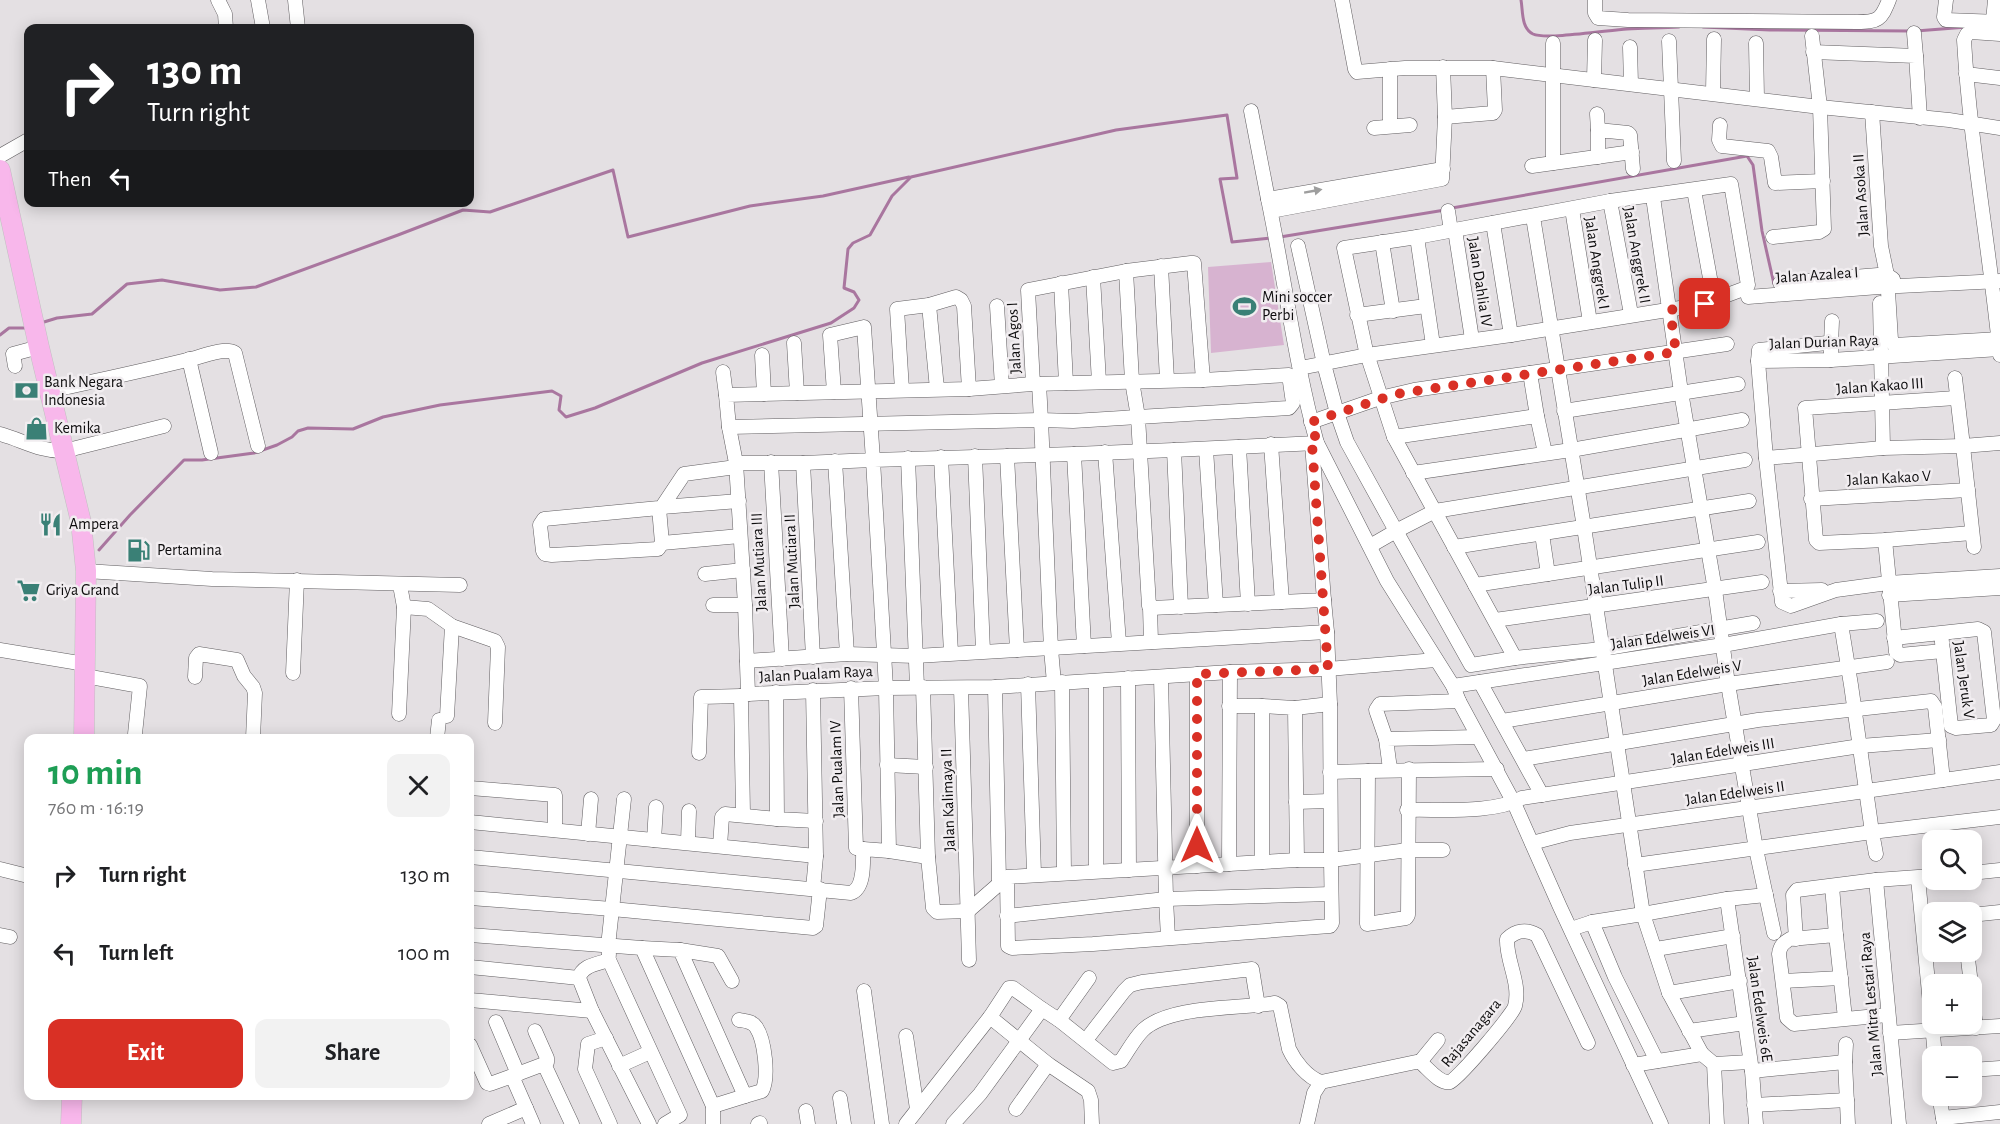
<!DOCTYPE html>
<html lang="en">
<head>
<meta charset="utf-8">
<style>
	body { margin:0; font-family:"Alegreya Sans",sans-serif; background:#f2f2f2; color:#202124; height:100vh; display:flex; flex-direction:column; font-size:22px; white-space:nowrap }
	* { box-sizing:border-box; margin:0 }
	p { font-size:20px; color:#757577 }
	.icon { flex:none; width:33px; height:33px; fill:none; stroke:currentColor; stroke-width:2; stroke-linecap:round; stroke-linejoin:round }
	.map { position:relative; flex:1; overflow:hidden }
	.sheet { position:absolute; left:24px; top:734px; width:450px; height:366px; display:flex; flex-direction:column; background:#fff; border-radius:12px; box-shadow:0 3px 15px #0003 }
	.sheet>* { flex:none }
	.hud { position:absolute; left:24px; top:24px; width:450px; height:183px; border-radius:12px; box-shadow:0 3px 15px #0003; background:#202124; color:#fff; overflow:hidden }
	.fabs { position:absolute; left:1922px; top:830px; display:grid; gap:12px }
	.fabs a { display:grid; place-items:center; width:60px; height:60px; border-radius:12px; background:#fff; box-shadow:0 3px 15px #0003; font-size:30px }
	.pin { position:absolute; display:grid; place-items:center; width:51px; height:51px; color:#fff; margin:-26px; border-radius:12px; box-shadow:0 3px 9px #0006 }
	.me { position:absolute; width:66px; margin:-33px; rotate:0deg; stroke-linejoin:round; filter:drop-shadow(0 0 4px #0008) }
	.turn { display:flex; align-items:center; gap:21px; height:126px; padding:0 24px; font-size:27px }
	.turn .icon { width:78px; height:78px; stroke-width:2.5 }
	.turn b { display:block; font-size:42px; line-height:51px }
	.then { display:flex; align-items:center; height:57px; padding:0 24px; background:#0003; gap:12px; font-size:22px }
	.round { display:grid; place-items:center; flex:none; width:63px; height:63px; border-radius:12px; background:#f2f2f2 }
	.summary { display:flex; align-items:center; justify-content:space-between; height:102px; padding:0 24px }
	h1 { font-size:36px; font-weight:600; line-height:45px; color:#1e9e55 }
	.button { display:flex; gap:12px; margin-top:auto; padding:12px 24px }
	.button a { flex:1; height:69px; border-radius:12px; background:#d93025; color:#fff; font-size:24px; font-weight:600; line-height:69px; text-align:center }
	.button a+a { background:#f2f2f2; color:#202124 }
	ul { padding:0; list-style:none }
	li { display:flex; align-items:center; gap:18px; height:78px; padding:0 24px }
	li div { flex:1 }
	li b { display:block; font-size:22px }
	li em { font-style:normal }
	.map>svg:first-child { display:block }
</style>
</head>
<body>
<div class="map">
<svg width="2000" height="1124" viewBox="0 0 2000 1124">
	<rect width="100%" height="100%" fill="#e4e0e3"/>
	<path fill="#d7b3d0" d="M1271,262L1284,345L1211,353L1208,267Z"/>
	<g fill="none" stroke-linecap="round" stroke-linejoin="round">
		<g stroke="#a9769f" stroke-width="3">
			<path d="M1521,0C1523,11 1521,28 1533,34C1546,40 1609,30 1627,29C1644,28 1661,28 1679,27"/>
			<path d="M1703,27L1770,30L1910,31"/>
			<path d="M1916,31L1967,27"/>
			<path d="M1452,208L1747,156L1753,165L1762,231L1774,284"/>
			<path d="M1280,237L1445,210"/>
			<path d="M44,322L57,318L92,314L127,284L162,280L220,290L256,287L398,235L463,210L490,212L613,170L628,237L750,206L823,196L909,177"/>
			<path d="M0,335L9,328H26"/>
			<path d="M99,550L130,515L184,460H202L254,453L277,445L292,437L298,431L308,428L353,429L383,417L440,405L552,391L561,396L559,410L566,417L595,408L702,363L831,323L854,308L859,300L854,292L844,288L848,249L853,243L870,235L892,196L911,177L1116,130L1227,115L1237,178L1220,179L1232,242L1271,238"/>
		</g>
		<defs>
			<g id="minor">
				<path d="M218,0L225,14L226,28"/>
				<path d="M258,0L263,28"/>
				<path d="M295,0L298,28"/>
				<path d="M1342,0L1355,69L1357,72L1405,68H1493L1820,107L1949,120L2000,128"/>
				<path d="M1595,0V13L1598,18L1628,20L1857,22C1878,22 1881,20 1889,0"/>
				<path d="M1946,0L1944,17L1946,20L2000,22"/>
				<path d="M1993,21L1995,0"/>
				<path d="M1914,33L1916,56"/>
				<path d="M2000,34L1971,32L1967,34L1964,40C1970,145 1990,250 2000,355"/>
				<path d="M1669,41L1674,161"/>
				<path d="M1756,43L1757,98"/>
				<path d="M1630,47L1631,84"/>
				<path d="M1813,52L1916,56L1920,118"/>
				<path d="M1390,69V126"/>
				<path d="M1966,74L2000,78"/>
				<path d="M1594,80L1595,40"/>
				<path d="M1713,92L1714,39"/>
				<path d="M1251,111L1268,199"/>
				<path d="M1872,112L1881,246L1887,275L1891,340L1894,345L2000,339"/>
				<path d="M1597,114L1598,130"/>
				<path d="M1445,117L1493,113L1495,110L1493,68"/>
				<path d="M1720,125L1719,140L1722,146L1768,151L1771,157L1775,183L1823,181"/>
				<path d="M1374,128L1410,125"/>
				<path d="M0,156L28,140"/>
				<path d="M1598,157V130L1628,133L1630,135L1633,169"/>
				<path d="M1553,163V43"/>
				<path d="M1532,166L1632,152"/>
				<path d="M1443,169L1268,199C1285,280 1295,363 1317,443L1387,581L1453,686L1459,701L1514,803L1560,907L1661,1124"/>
				<path d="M1653,197L1681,392L1715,590L1728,684L1756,849L1774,933"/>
				<path d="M1610,201L1631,314"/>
				<path d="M1572,209L1590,322"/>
				<path d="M1271,211L1442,179L1445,117L1443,67"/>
				<path d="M1448,211L1451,231"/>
				<path d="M1533,217L1584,527L1643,914L1727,899L1766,895"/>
				<path d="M1493,223L1511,335"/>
				<path d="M1455,230L1472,339"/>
				<path d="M1417,237L1610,201L1731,184L1748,285L1746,288L1714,300L1694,190"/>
				<path d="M1773,237L1819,232L1824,229L1820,107L1812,36"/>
				<path d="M1382,242L1393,311"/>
				<path d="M1298,246L1324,364L1337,413L1347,442L1396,531L1435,511L1745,460"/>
				<path d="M1161,266L1167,380"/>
				<path d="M1093,277L1099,382"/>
				<path d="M1061,283L1066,383"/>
				<path d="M1780,283L1878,275H1887L1893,279"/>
				<path d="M1748,297L1879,287L2000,281"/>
				<path d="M1880,303L1883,448"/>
				<path d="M929,305L937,389"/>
				<path d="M997,306L1002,386"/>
				<path d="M1357,315L1426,306"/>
				<path d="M794,343L797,393"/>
				<path d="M1831,344L1832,321"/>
				<path d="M1433,345L1417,237L1344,248L1366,351L1394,437L1515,658"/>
				<path d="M2000,349L1831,360L1758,361L1766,458L1782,602L1791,606L1836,590L1888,583L2000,576"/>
				<path d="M762,355L764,394"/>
				<path d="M189,359L211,453"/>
				<path d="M1758,361L1759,350L1827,343L1831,344V360"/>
				<path d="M15,366L13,354L39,347"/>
				<path d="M1300,368L1367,355L1511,335L1705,304L1714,300"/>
				<path d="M723,372L726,395"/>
				<path d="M1530,373L1537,416"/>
				<path d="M1955,378L1963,446L2000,443"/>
				<path d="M1033,384L1028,290L1126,271L1191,263H1194L1203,380"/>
				<path d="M1039,384L1041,420L1073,421L1138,417L1132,381L1126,271"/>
				<path d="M902,390L897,309L929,305L956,297L961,300L964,306L969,389"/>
				<path d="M50,391C99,380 147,370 195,358C206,355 225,347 235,353L258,446"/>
				<path d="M1956,398L1805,408L1816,540L1819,543L1885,540L1972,533"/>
				<path d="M1564,411L1738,384"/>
				<path d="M1311,422L1380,398L1414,390L1727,344"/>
				<path d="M729,427L1041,420L1051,649L1054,683"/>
				<path d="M0,434C22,440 41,452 64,451L164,426"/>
				<path d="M1394,437L1537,416L1545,453"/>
				<path d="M1271,444L1282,602"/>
				<path d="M1239,447L1248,604"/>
				<path d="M1206,449L1216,605"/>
				<path d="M1105,452L1119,643"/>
				<path d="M1074,454L1174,450"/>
				<path d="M975,456L983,651"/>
				<path d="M941,457L951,653"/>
				<path d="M908,458L917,687"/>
				<path d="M1766,458L1883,448L1963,446L1974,547"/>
				<path d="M835,461L847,654"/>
				<path d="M771,462L782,659"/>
				<path d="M736,463H803L873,460L864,327L830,335L834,392"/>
				<path d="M803,463L813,657"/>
				<path d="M1413,473L1571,450L1742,420"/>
				<path d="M1811,499L1968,490"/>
				<path d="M662,507L739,501"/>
				<path d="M659,508L662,543L658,549L552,555L545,554L543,551L540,525L544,519L659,508L662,507L684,474L736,467"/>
				<path d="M1542,534L1548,574"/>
				<path d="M1885,540L1896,652L1900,655L1943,651"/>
				<path d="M662,543L740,536"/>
				<path d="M1370,546L1396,531L1471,665L1515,658L1602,649L1753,623"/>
				<path d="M1454,547L1749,501"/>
				<path d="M86,571L212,579L460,585"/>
				<path d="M705,574L743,570"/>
				<path d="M1475,585L1758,542"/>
				<path d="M1780,591L1822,590"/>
				<path d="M1889,595L2000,588"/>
				<path d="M1324,600L1327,632"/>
				<path d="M713,605H745"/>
				<path d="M404,607L428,609L452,626L495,641L498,647L495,723"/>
				<path d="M1150,607L1151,642"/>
				<path d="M1181,607L1174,450L1317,443"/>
				<path d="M1495,620L1762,582"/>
				<path d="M1894,638L1978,629L1984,632L1994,720L1991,725L1956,728L1951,726L1941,633"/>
				<path d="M0,650L85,664"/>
				<path d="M1017,650L1327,632L1330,704L1331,860L1408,850H1443"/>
				<path d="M747,661L847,654L916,656L1017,650L1007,456"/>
				<path d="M293,673L297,580"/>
				<path d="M1197,674V866"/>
				<path d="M85,676L140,686L135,734"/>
				<path d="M195,677L196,658L199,654L237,660L244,676L253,687L255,693L253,738"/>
				<path d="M1161,677L1166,899L1331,894"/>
				<path d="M1128,678L1129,870"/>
				<path d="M1096,681V871"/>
				<path d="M1062,682L1064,873"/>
				<path d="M1480,682L1542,795"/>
				<path d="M1028,684L1034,874"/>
				<path d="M1453,686L1723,645L1841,624L1877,621"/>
				<path d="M995,687L999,882"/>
				<path d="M851,688L856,848L863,849"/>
				<path d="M961,688L969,960"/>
				<path d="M776,692L777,819L816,821"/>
				<path d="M748,694L886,688L873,460L1074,454L1084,646"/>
				<path d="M1229,706H1262"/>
				<path d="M1295,708L1330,704"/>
				<path d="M399,714L404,607L400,585"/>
				<path d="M447,716L452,626"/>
				<path d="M1502,721L1728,684L1887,662"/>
				<path d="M437,738L439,720"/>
				<path d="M1386,739L1376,710L1380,704L1459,701"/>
				<path d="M699,753L701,697L741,696"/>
				<path d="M1523,759L1758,720L1931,701L1935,707L1943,780"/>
				<path d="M887,765L926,767"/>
				<path d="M1390,769L1386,739L1478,737"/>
				<path d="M1368,771L1497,769"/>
				<path d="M1330,772L1368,771L1367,924L1406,918L1408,915L1409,769"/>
				<path d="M470,788L555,795V830"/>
				<path d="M1296,802L1330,801"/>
				<path d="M1407,810C1441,809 1493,814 1522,798L1860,746L1939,740"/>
				<path d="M743,814L741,696L748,694L745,605L736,463L729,427L726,395L969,389L1033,384L1203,380L1289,375L1293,403L1289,408L1138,417L1149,606L1151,608L1324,600L1312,444"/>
				<path d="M470,822L816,856"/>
				<path d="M588,834L591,799"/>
				<path d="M654,840L656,807"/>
				<path d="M688,842L689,811"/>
				<path d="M1532,843L1570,833L2000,772"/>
				<path d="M720,846L722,817L725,814L777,819"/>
				<path d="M889,851L928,857L923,687"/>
				<path d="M1876,854L1872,832L2000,817"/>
				<path d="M470,857L851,893C865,888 863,862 863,849L889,851L886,688L995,687L1230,672L1328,669L1436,660"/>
				<path d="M928,857L933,908L937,912L968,911L1007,877L1297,860H1331L1332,923L1330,926L1093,944L1012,948L1008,946L1007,877"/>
				<path d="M1262,862V706L1295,708L1297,860"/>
				<path d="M1229,864L1230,672"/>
				<path d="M1635,865L1872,832L1851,685L1841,624"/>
				<path d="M0,869L28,876"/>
				<path d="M1971,873L2000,870"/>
				<path d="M1918,878L1935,1056"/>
				<path d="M1876,880L1899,1124"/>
				<path d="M1832,886L1836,935"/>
				<path d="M813,889L816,856L813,690"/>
				<path d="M470,898L612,909L813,928L816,926L820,889"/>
				<path d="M1727,899L1752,1071L1756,1124"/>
				<path d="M1971,915L2000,912"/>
				<path d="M1007,916L1166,899L1168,938"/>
				<path d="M1592,922L1615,977L1657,1061"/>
				<path d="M1571,929L1592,922L1643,914L1669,993L1702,1054L1633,1065"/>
				<path d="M0,935L10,937"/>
				<path d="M470,935L642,948L713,1106V1124"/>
				<path d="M1796,939L1793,895L1797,890L1876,880L1932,876"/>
				<path d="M642,948L680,950L745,1096L762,1091C769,1078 765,1040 756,1027C752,1021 745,1021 739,1020"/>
				<path d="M1656,949L1733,936"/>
				<path d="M680,950L718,956L732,981"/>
				<path d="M1967,951L1971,984"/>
				<path d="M609,955L608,946L624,799"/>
				<path d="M470,967L579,978"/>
				<path d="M1783,981L1841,978"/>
				<path d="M1971,986L1976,1028"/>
				<path d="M864,991L882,1124"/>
				<path d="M1669,993L1740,981"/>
				<path d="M470,1000L592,1011"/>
				<path d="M990,1017L1009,988H1013L1042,1009"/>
				<path d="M1845,1018L1836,935L1790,939C1783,943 1780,946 1779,954L1787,1018L1794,1024L1887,1015"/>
				<path d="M1059,1020L1089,978"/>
				<path d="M496,1022L518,1074"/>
				<path d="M535,1031L547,1058V1062L544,1064"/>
				<path d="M1689,1031L1745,1023"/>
				<path d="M1890,1033L2000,1026"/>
				<path d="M906,1036L917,1109"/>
				<path d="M606,1038L588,1044L585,1069L610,1124"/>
				<path d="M1086,1040L1124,991L1130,985L1142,982L1252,969L1258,1006"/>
				<path d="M1846,1044L1845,1062L1848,1124"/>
				<path d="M470,1045L487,1083L490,1084L512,1076L533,1124"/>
				<path d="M1702,1054L1714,1064L1717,1124"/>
				<path d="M1420,1062L1438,1040"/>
				<path d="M1714,1064L1750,1062"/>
				<path d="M619,1066L650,1052"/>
				<path d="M1971,1070L2000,1068"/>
				<path d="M1752,1071L1845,1062"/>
				<path d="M512,1076L544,1064L572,1124"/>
				<path d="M1939,1095L1944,1124"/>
				<path d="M840,1098L844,1124"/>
				<path d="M1754,1105L1847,1100"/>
				<path d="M713,1106L745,1096"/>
				<path d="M1016,1109L1048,1064"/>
				<path d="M806,1111L808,1124"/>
				<path d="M1943,1118L2000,1112"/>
				<path d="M489,1124L526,1108"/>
				<path d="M649,1124L592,1011L579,978C582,965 598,964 609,960L680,1115L665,1124"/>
				<path d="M758,1124L760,1123"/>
				<path d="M906,1124L990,1017L1048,1064L1088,1091L1091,1100L1092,1124"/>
				<path d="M953,1124L980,1094L1042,1009L1059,1020L1113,1063L1121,1061C1128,1051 1134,1039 1143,1030C1170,1005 1239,1009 1275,1003L1280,1006L1289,1049C1295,1062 1307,1077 1321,1082"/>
				<path d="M1307,1124L1314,1093L1321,1082L1416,1062H1420C1428,1068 1439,1084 1450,1082C1456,1081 1513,1015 1515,1006C1521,983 1506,961 1507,939C1516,930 1527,929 1537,935L1588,1043"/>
			</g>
			<g id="highway">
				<path d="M0,170L39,347L81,522L86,571L84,738"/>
				<path d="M71,1124L72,1095"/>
			</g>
		</defs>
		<use href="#minor" stroke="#615e61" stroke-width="15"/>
		<use href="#highway" stroke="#c0c0c0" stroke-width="21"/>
		<use href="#minor" stroke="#fff" stroke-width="14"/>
		<use href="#highway" stroke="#f8b7eb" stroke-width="20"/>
	</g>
	<defs><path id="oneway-solid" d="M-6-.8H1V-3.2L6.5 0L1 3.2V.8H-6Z" transform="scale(1.5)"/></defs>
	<use fill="#9e9e9e" href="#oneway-solid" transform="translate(1313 191) rotate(-10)"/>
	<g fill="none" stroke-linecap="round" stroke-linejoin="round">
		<path stroke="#d93025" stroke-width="10" stroke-dasharray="0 18" d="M1197,845V674L1328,669L1312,444L1317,443L1311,422L1396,394L1676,352L1670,310L1705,304"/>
	</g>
	<defs>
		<symbol id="stadium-bare" viewBox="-9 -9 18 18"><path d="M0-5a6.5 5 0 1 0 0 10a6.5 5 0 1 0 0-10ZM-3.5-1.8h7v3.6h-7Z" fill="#3a8076" stroke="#f1edf0" stroke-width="2.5" paint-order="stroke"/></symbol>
		<symbol id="bank-bare" viewBox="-9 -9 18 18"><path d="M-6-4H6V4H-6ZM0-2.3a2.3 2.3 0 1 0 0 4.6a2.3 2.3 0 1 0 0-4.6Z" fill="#3a8076" stroke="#f1edf0" stroke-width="2.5" paint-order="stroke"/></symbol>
		<symbol id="shop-bare" viewBox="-9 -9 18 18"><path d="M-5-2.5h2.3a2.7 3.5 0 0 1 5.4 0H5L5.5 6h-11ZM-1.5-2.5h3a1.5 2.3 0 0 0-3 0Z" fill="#3a8076" stroke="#f1edf0" stroke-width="2.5" paint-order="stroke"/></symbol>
		<symbol id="restaurant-bare" viewBox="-9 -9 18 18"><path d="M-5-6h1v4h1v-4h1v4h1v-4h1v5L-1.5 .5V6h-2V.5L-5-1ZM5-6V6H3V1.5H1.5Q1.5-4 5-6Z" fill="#3a8076" stroke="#f1edf0" stroke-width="2.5" paint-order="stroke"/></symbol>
		<symbol id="fuel-bare" viewBox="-9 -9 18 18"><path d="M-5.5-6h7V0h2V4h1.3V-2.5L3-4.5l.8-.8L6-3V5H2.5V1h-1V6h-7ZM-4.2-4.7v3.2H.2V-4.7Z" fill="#3a8076" stroke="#f1edf0" stroke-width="2.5" paint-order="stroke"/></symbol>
		<symbol id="supermarket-bare" viewBox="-9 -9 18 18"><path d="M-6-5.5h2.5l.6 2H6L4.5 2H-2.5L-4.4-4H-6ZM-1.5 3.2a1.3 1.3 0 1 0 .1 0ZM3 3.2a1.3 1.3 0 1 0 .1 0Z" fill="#3a8076" stroke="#f1edf0" stroke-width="2.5" paint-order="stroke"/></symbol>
	</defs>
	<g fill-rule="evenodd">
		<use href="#stadium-bare" x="1228" y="290" width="33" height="33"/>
		<use href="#bank-bare" x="10" y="374" width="33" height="33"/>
		<use href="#shop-bare" x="20" y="412" width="33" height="33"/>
		<use href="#restaurant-bare" x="34" y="508" width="33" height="33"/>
		<use href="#fuel-bare" x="122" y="534" width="33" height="33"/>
		<use href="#supermarket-bare" x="12" y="574" width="33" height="33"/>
	</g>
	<g text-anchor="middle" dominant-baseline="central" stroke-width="5" stroke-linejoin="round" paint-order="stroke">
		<g font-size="16" fill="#0d0c0d" stroke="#f1edf0">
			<text transform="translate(1861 195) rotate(-94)">Jalan Asoka II</text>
			<text transform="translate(1637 255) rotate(80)">Jalan Anggrek II</text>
			<text transform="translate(1597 263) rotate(81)">Jalan Anggrek I</text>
			<text transform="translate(1817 275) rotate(-4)">Jalan Azalea I</text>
			<text transform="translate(1480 282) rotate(81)">Jalan Dahlia IV</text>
			<text transform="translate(1014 338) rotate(-93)">Jalan Agos I</text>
			<text transform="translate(1824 342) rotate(-2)">Jalan Durian Raya</text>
			<text transform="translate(1880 386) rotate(-4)">Jalan Kakao III</text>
			<text transform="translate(1889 478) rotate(-3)">Jalan Kakao V</text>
			<text transform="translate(792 561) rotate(-93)">Jalan Mutiara II</text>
			<text transform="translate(759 562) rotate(-93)">Jalan Mutiara III</text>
			<text transform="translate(1626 585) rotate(-7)">Jalan Tulip II</text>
			<text transform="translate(1663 637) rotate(-8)">Jalan Edelweis VI</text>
			<text transform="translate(1692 673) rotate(-9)">Jalan Edelweis V</text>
			<text transform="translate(816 674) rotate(-3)">Jalan Pualam Raya</text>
			<text transform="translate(1964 680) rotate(82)">Jalan Jeruk V</text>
			<text transform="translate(1723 751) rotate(-9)">Jalan Edelweis III</text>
			<text transform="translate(837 769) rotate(-92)">Jalan Pualam IV</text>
			<text transform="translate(1735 793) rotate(-8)">Jalan Edelweis II</text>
			<text transform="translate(948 800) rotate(-92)">Jalan Kalimaya II</text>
			<text transform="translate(1871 1004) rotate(-95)">Jalan Mitra Lestari Raya</text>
			<text transform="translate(1760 1009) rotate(82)">Jalan Edelweis 6E</text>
			<text transform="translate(1471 1033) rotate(-50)">Rajasanagara</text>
		</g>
		<g font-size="16" fill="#0d0c0d" stroke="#f1edf0" text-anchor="start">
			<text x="1262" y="297">Mini soccer<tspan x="1262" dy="18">Perbi</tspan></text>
			<text x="44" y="382">Bank Negara<tspan x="44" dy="18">Indonesia</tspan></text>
			<text x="54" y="428">Kemika</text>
			<text x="69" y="524">Ampera</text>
			<text x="157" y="550">Pertamina</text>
			<text x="46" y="590">Griya Grand</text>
		</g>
	</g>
</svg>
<div class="fabs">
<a><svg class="icon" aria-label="search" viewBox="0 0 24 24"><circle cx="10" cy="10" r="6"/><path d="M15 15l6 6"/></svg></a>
<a><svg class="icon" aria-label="layers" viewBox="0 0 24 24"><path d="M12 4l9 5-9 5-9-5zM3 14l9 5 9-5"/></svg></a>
<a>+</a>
<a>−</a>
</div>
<div class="pin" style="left:1705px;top:304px;background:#d93025"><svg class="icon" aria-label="arrive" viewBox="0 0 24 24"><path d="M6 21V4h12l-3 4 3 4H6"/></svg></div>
<svg class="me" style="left:1197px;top:845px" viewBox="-20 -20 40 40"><path d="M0-17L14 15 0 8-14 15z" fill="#d93025" stroke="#fff" stroke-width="4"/></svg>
<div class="hud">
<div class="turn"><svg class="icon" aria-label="right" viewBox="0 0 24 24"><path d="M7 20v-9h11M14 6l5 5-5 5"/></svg><div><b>130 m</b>Turn right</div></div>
<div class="then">Then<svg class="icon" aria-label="left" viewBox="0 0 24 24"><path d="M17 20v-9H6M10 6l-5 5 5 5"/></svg></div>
</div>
<section class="sheet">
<div class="summary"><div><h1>10 min</h1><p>760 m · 16:19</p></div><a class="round"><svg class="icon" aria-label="close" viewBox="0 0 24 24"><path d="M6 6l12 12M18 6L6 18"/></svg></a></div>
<ul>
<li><svg class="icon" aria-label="right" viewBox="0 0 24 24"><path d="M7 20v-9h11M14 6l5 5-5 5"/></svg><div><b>Turn right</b></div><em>130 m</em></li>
<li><svg class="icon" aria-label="left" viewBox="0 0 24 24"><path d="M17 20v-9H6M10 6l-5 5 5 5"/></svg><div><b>Turn left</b></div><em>100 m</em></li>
</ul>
<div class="button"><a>Exit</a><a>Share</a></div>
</section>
</div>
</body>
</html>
